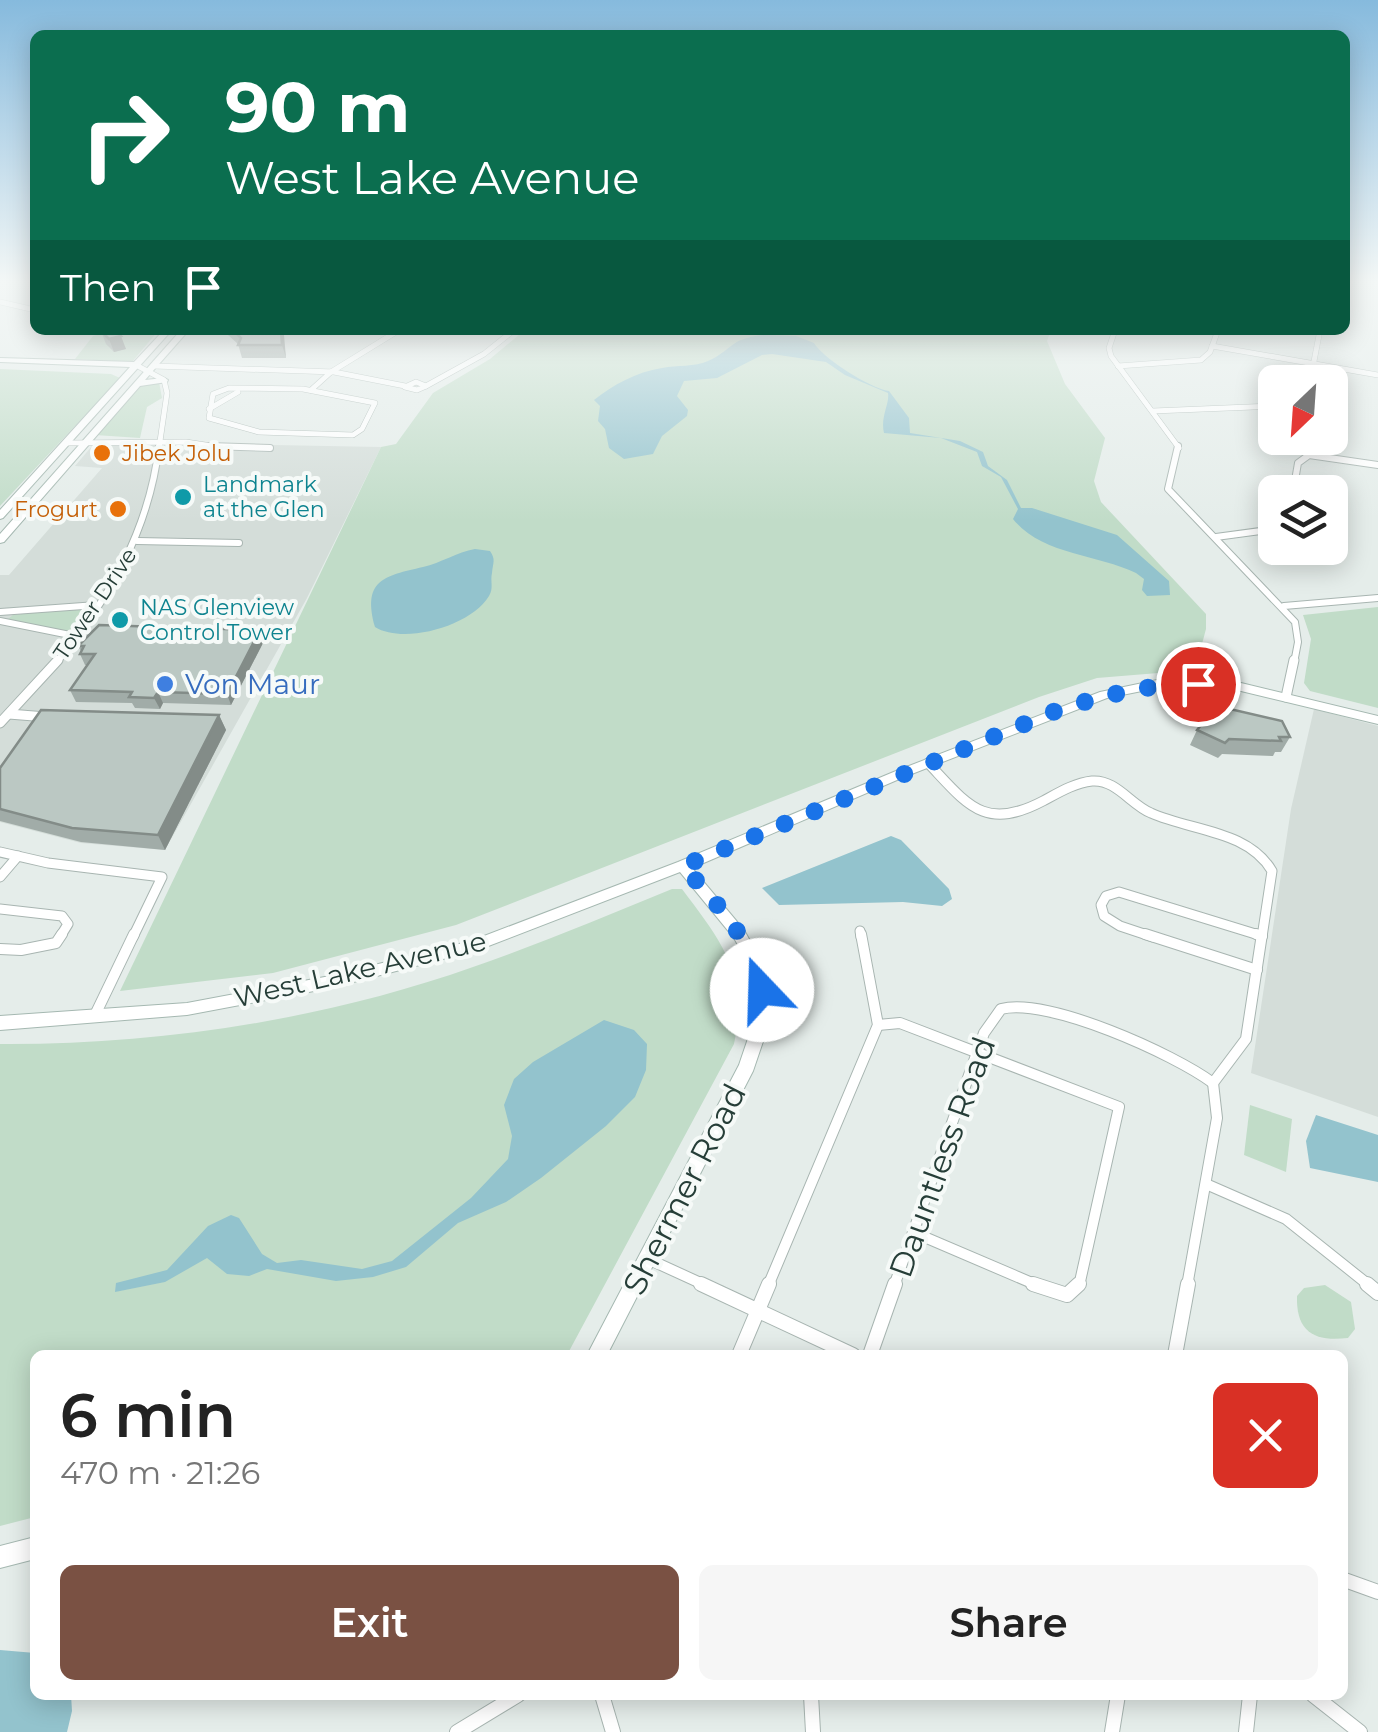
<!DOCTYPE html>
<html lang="en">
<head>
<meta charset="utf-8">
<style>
	body { margin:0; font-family:Montserrat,sans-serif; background:#f6f6f6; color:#222; height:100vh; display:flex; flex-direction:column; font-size:38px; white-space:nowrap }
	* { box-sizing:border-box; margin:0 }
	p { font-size:32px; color:#767676 }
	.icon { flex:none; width:55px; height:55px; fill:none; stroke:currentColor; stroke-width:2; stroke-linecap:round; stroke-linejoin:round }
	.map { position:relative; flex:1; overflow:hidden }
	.side { position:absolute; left:30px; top:1350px; width:1318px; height:350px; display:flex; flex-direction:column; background:#fff; border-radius:15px; box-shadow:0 5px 25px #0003 }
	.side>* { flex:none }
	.guide { position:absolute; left:30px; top:30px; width:1320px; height:305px; border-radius:15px; box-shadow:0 5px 25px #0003; background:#0b6e4f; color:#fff; overflow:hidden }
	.needle { width:65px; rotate:205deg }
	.controls { position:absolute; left:1258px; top:365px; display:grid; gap:20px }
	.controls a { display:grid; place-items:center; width:90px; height:90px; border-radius:15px; background:#fff; box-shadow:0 5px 25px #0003; font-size:50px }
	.pin { position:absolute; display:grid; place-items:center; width:85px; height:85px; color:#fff; margin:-42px; border:5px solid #fff; border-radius:50%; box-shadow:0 2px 10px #0007 }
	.me { position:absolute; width:110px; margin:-55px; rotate:339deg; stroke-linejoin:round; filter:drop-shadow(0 0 8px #0008) }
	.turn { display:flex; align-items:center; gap:35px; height:210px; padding:0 30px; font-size:45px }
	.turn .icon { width:130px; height:130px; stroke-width:2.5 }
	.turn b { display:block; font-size:70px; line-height:85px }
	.then { display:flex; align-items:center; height:95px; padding:0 30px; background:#0003; gap:20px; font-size:38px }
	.round { display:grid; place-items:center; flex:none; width:105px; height:105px; border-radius:15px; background:#f6f6f6 }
	.head { display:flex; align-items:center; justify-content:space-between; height:170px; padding:0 30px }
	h1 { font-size:60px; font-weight:600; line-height:75px }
	.button { display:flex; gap:20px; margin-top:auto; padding:20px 30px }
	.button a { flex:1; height:115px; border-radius:15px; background:#7a5143; color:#fff; font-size:40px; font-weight:600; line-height:115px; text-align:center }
	.button a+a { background:#f6f6f6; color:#222 }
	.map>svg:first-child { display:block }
</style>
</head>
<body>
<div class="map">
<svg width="1378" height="1732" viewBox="0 0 1378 1732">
	<rect width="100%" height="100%" fill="#e5edea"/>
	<g fill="#d4ddd9">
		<path d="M195,445L213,450L267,452L273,445L381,447L307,598L165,850L81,843L0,822V575H9L102,468L75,466L92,446Z"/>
		<path d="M1314,709L1378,726V1117L1251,1073L1291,809Z"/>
	</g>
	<g fill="#c1dcc8">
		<path d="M112,330L158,331L132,362L75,359L93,336Z"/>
		<path d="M520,330H1051L1047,341L1065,384L1105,438L1094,481L1101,502L1206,614V629L1195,670L1097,678L1039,697L456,925L273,973L120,991L381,447L396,444L433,393L490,359L520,334Z"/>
		<path d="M0,369L111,374L120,378L0,506Z"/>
		<path d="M159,382L162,398L147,407L140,438L95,435L142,385Z"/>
		<path d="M1378,607V708L1310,691L1304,683L1311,639L1303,615Z"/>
		<path d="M75,608L88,613L69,632L7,620L13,615Z"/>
		<path d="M672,889H682C722,942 749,975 734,1044L567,1355H35V1517L0,1526V1044C159,1045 323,1020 473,967C540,944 606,916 672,889Z"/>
		<path d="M1250,1105L1292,1119L1286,1172L1244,1155Z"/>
		<path d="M1325,1285L1351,1302L1355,1329L1348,1338C1313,1342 1296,1331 1297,1296L1304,1288Z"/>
	</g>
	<g fill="#93c3cd">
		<path d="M763,335L796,336L814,343C823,358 869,388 889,391L909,418L910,433L960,441L983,452L988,466L1007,480L1021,508H1032L1117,535L1169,581L1170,595L1147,596L1142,590L1144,579L1136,573C1097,554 1042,555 1013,519L1018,509L1001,477L982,466L977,452L941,438L884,433C880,417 890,403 888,393L845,375L826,362L772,354L762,355L717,378L684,381L677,396L688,410L687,416L662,436L653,454L624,459L609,448L605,429L598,421L600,406L594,400C613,385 636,372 662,368C678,365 694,367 708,361C733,350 728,339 763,335Z"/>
		<path d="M475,549L490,551C496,560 493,562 492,573C490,581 494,588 489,596C471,626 404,645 375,627C362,580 384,576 423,567C441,563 457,552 475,549Z"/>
		<path d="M891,836L901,840L949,889L952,899L942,906L903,902L779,905L762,888Z"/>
		<path d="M604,1020L634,1030L647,1044L646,1070L635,1097L606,1126L541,1178L506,1202L458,1223L406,1267L373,1277L336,1281L267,1269L249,1276L227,1274L207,1258L165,1282L115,1292L116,1283L167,1270L208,1226L231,1215L239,1218L262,1254L277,1263L301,1260L362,1269L392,1261L471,1198L508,1159L512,1136L504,1105L514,1079L533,1062Z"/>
		<path d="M1316,1115L1378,1135V1182L1310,1168L1306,1141Z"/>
		<path d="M0,1650L35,1653V1695H71L72,1711L67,1732H0Z"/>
	</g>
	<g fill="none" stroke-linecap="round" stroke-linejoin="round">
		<defs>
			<g id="street-far4">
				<path d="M0,302L35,310"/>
				<path d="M1115,330L1109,348L1111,356L1179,448"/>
				<path d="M1212,346L1378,375"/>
				<path d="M136,365L164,380L167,393L159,448"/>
				<path d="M154,366L334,372L405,386"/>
				<path d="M1118,366L1201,360L1210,352L1218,330"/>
				<path d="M416,382L426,386L417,390L405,387Z"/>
				<path d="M1310,382L1320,330"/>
				<path d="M426,386L484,354L514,330"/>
				<path d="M229,388L303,389L375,403L362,429L353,435L259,432L209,418L213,394Z"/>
				<path d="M311,390L331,372L396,332"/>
				<path d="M209,409L238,392"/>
				<path d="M1153,411L1275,406"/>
				<path d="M67,443L186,442L225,448"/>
			</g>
			<g id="street-far3">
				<path d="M209,446L270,448"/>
				<path d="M1178,446L1168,489L1295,622L1298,642L1294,663"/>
				<path d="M1293,492L1298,463L1309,455L1378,465"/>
				<path d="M1216,537L1275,529"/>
				<path d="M137,541L239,543"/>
				<path d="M1284,606L1378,598"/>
				<path d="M0,612L97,605"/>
				<path d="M0,621L75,636"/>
				<path d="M56,663C110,598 149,530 159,446"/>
			</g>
			<g id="street-far2">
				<path d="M1286,697L1294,660"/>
				<path d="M9,714L46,717"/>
				<path d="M0,723L58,660"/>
				<path d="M928,763C967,804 984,832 1043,801C1058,793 1074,783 1092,781C1116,779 1131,805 1151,813C1191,831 1248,830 1272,871L1262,937"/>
				<path d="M0,852L48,863L162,877L133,937"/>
				<path d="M0,877L18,856"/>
				<path d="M0,909L62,916L68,924L60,937"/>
				<path d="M860,931L861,937"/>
				<path d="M1153,937L1120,926L1104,916L1101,905L1106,896L1119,892L1262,936"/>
			</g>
			<g id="street-far1">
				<path d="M1145,934L1257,970"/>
				<path d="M1256,934L1262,936"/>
				<path d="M0,949L21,950L56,943L62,934"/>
				<path d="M95,1015L134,934"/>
				<path d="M878,1025L900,1023L1119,1107L1079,1286"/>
				<path d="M1213,1083L1246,1039L1262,934"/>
				<path d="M1206,1184L1286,1219L1370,1286"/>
				<path d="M915,1233L1039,1286"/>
				<path d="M648,1259L707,1286"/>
				<path d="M768,1286L878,1025L861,934"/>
				<path d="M894,1286L984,1033L1001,1009C1048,997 1174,1054 1213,1083"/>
				<path d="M1187,1286L1217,1118L1213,1083"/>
			</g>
			<g id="street">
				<path d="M701,1284L853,1355"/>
				<path d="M1033,1284L1067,1295L1079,1284"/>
				<path d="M1367,1284L1378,1293"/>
				<path d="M739,1355L769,1284"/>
				<path d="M870,1355L895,1284"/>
				<path d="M1175,1355L1188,1284"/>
				<path d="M1342,1579L1378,1592"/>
				<path d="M602,1695L613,1732"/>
				<path d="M811,1695L813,1732"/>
				<path d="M1313,1695L1360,1732"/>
				<path d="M457,1732L518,1695"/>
				<path d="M1112,1732L1118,1695"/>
				<path d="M1246,1732L1250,1695"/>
			</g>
			<g id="secondary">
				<path d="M164,330H172L3,518L0,519V510L130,367L0,362V358L134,362Z"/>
				<path d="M181,330H189L145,380L164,378L168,380L167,382L140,386L4,542L0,543V534Z"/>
				<path d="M1157,680L1241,683L1378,716V724L1241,691L1157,688L1107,698L904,777L692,868L744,930L766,970L774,1009L753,1071L607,1355H587L739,1065L758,1009L752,970L734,938L680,872L478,950L330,988L187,1015L0,1030V1016L187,1003L330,976L471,941L678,862L896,771L1100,692Z"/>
				<path d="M35,1537V1559L0,1568V1546Z"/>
			</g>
		</defs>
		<use href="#street-far4" stroke="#a8b5b1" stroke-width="6"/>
		<use href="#street-far3" stroke="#a8b5b1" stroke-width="8"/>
		<use href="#street-far2" stroke="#a8b5b1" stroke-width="11"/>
		<use href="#street-far1" stroke="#a8b5b1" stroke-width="12"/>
		<use href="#street" stroke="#a8b5b1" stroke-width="16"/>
		<use href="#secondary" stroke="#a5b8b1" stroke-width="2"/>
		<use href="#street-far4" stroke="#fff" stroke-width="5"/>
		<use href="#street-far3" stroke="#fff" stroke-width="6"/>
		<use href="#street-far2" stroke="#fff" stroke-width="9"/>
		<use href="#street-far1" stroke="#fff" stroke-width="10"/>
		<use href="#street" stroke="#fff" stroke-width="14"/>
		<use href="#secondary" fill="#fff" fill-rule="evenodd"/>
	</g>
	<g fill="#a1aca8">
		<path d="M211,330H282L286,358H242L238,344L228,335L212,332Z"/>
		<path d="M101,331L126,349L114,352L106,344Z"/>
		<path d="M260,630L264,641L231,705L163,703L160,709L135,708L132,703L76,702L70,690L87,665H85L80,654L81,651L78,646Z"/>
		<path d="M219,715L226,730L165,850L81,842L0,821V768Z"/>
		<path d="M1197,730L1290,737L1281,752H1275L1273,756L1222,754L1218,758L1190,745Z"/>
	</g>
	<g fill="#838c88">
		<path d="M281,330H282L284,335L286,358L282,345Z"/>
		<path d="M121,336L126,349L114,352L109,339Z"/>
		<path d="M260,630L264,641L231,705L227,694Z"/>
		<path d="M158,692L163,703L160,709L154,698Z"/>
		<path d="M219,715L226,730L165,850L158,835Z"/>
	</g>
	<g fill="#bbc8c3" stroke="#838c88" stroke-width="2.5">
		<path d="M105,330H115L121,336L109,339L101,331Z"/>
		<path d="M233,330H281L282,345H238L241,338Z"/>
		<path d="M99,625L260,630L227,694L158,692L154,698L129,697L132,692L70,690L95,654H80L84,646H78Z"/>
		<path d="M1217,706L1282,721L1290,737H1279L1281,741L1229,739L1225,743L1197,730Z"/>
		<path d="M41,710L219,715L158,835L72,828L0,809V768Z"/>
	</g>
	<linearGradient id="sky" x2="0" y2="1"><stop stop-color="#86badd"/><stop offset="0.54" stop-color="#f3f7f6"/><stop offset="1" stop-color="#f3f7f6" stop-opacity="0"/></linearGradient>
	<rect width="1378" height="521" fill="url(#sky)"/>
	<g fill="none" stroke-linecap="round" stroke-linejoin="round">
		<path stroke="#1a73e8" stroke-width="18" stroke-dasharray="0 32.4" d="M762,990C754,941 715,902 683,866L1058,710C1105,695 1148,684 1198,684"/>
	</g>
	<g fill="#e8710a" stroke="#f6faf8" stroke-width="4">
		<circle cx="102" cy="453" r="10"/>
		<circle cx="118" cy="509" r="10"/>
	</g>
	<g fill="#0f9aa8" stroke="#f6faf8" stroke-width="4">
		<circle cx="183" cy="497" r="10"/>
		<circle cx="120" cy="620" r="10"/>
	</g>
	<circle fill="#3f7fe0" stroke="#f6faf8" stroke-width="4" cx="165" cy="684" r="10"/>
	<g text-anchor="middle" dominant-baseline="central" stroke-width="8" stroke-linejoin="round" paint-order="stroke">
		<g font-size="22" fill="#c56008" stroke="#f6faf8" text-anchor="start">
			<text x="122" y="453">Jibek Jolu</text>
			<text x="98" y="509" text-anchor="end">Frogurt</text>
		</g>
		<g font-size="22" fill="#0d838f" stroke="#f6faf8" text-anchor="start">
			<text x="203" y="484">Landmark<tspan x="203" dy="25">at the Glen</tspan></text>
			<text x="140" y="607">NAS Glenview<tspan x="140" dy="25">Control Tower</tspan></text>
		</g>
		<g font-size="22" fill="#263e38" stroke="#f6faf8">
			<text transform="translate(95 604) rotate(-56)">Tower Drive</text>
		</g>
		<g font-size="28" fill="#366cbe" stroke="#f6faf8" text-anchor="start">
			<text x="185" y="684">Von Maur</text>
		</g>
		<g font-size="28" fill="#263e38" stroke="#f6faf8">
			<text transform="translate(360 969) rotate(-13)">West Lake Avenue</text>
		</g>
		<g font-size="32" fill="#263e38" stroke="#f6faf8">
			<text transform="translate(942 1157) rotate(-70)">Dauntless Road</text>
			<text transform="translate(684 1189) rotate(-63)">Shermer Road</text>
		</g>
	</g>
</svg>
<div class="controls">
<a><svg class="needle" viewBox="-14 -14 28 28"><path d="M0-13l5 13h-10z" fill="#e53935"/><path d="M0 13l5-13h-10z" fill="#767676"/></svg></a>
<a><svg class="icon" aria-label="layers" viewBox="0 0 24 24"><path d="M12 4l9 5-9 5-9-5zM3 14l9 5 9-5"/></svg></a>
</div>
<div class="pin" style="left:1198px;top:684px;background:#d93025"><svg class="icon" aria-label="arrive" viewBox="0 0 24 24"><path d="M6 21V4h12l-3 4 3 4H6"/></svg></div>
<svg class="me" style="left:762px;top:990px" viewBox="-20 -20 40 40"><circle r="19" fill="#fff"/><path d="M0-13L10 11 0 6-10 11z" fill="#1a73e8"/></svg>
<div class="guide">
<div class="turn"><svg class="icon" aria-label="right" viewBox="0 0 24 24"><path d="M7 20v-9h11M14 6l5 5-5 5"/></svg><div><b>90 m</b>West Lake Avenue</div></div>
<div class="then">Then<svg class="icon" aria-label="arrive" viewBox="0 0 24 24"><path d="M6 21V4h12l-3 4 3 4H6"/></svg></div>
</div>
<section class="side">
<div class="head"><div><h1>6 min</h1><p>470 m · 21:26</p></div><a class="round" style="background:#d93025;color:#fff"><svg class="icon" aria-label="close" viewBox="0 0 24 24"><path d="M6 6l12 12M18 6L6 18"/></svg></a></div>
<div class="button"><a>Exit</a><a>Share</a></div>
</section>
</div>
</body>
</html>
